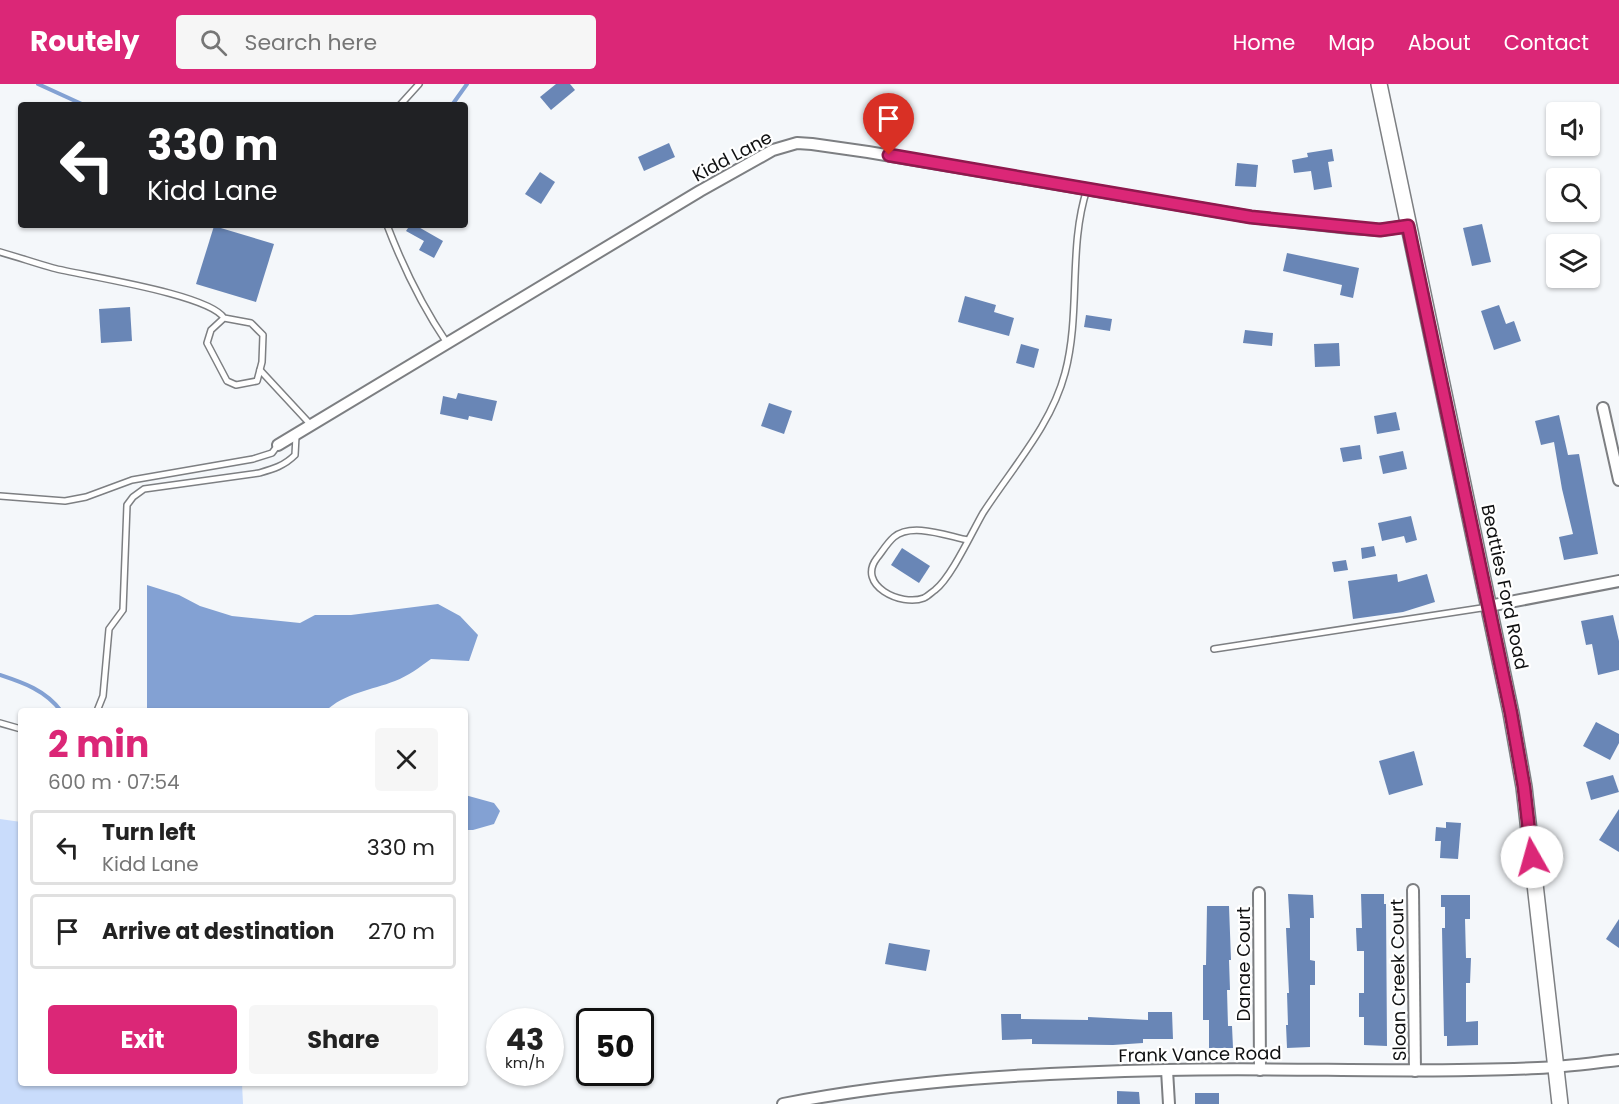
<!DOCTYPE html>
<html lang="en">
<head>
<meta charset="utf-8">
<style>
	body { margin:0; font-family:Poppins,sans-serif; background:#f6f6f6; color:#222; height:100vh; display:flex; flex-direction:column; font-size:22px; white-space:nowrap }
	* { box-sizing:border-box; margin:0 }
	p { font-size:20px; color:#767676 }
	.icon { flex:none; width:33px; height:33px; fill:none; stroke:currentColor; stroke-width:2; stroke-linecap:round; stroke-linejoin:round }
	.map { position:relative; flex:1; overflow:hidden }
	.drawer { position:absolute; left:18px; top:624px; width:450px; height:378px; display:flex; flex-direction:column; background:#fff; border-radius:6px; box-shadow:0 2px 4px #0004 }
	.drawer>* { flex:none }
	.top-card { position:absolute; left:18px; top:18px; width:450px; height:126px; border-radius:6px; box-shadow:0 2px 4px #0004; background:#202124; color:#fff; overflow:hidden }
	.buttons { position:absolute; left:1546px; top:18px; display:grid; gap:12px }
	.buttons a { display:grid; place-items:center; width:54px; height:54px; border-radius:6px; background:#fff; box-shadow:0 2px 4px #0004; font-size:30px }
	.speed { position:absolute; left:486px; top:924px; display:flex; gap:12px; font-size:30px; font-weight:700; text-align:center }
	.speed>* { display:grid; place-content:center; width:78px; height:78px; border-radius:50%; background:#fff; box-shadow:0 2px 4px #0004; line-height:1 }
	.speed small { font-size:15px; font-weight:400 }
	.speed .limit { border:3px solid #111; border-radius:9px; background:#fff; color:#111 }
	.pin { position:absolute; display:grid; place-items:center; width:51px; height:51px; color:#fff; margin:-62px -26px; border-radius:50% 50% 50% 0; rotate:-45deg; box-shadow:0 0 6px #0007 }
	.pin .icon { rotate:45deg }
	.me { position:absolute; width:66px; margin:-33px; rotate:353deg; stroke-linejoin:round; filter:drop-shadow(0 0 4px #0008) }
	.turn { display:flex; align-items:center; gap:21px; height:126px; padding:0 30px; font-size:27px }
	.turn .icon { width:78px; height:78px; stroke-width:2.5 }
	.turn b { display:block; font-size:42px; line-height:51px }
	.round { display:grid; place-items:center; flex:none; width:63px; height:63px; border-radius:6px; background:#f6f6f6 }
	.headline { display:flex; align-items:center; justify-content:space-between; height:102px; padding:0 30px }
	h1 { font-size:36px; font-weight:700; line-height:45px; color:#db2777 }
	.primary-button { display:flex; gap:12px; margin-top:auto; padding:12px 30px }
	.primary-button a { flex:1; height:69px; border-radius:6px; background:#db2777; color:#fff; font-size:24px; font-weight:700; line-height:69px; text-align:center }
	.primary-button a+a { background:#f6f6f6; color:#222 }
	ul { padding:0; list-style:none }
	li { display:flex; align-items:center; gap:18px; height:75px; margin:0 12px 9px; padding:0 18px; border:3px solid #e0e0e0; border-radius:6px }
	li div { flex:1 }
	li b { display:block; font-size:22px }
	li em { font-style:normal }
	header { display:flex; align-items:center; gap:36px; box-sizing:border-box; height:84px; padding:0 30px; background:#db2777; color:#fff }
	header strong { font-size:28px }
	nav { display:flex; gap:33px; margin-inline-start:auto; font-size:21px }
	.search { width:420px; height:54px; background:#f6f6f6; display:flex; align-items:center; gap:15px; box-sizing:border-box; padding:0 21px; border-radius:6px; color:#767676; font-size:22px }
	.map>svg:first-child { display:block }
</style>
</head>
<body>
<header>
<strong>Routely</strong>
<div class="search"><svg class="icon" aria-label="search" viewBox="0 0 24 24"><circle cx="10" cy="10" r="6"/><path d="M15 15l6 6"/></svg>Search here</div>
<nav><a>Home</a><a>Map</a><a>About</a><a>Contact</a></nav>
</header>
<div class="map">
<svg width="1619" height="1020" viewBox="0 0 1619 1020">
	<rect width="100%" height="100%" fill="#f4f7fa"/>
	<path fill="#c9dcfb" d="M0,735L21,738V999H242L243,1020H0Z"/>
	<g fill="#83a1d3">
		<path d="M147,501L179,511L200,522L232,532L300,539L315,531H351L438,520L460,532L478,551L469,577L431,575C420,583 408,592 395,597C372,606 344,609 326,627H147Z"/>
		<path d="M465,711L494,719L500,727L494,740L473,746H465Z"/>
	</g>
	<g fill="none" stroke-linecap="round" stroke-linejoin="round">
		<g stroke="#83a1d3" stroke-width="4">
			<path d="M38,0L84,21"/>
			<path d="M452,21L467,0"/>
			<path d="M0,591C24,599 45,606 61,627"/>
		</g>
	</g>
	<g fill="#6986b6">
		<path d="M556,0H570L575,6L551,26L540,13Z"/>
		<path d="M669,59L675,73L644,87L638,73Z"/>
		<path d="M1332,65L1334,77L1328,78L1332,103L1314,106L1311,87L1294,89L1292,76L1308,73L1307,69Z"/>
		<path d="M1237,79L1258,81L1256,103L1235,102Z"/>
		<path d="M540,88L555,98L541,120L525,110Z"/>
		<path d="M1482,140L1491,178L1472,182L1463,144Z"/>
		<path d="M410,141H415L443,157L434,174L419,166L424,157L406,147Z"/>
		<path d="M214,142L274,160L256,218L196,200Z"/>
		<path d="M1287,169L1359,184L1353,214L1340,211L1342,201L1283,187Z"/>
		<path d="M965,212L996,221L994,228L1014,234L1009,252L958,238Z"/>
		<path d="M1499,221L1506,240L1514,237L1521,257L1494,266L1481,227Z"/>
		<path d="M130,223L132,257L101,259L99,225Z"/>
		<path d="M1086,231L1112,235L1110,247L1084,243Z"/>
		<path d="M1245,246L1273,249L1272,262L1243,259Z"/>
		<path d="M1339,259L1340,282L1315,283L1314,260Z"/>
		<path d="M1021,260L1039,265L1034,284L1016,279Z"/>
		<path d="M458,309L497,317L492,337L469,332L468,336L440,330L443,312L456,315Z"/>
		<path d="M769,319L792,327L784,350L761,342Z"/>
		<path d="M1396,328L1400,346L1377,350L1374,332Z"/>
		<path d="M1559,331L1568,371L1579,370L1598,470L1564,476L1559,453L1573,450L1562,405L1554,358L1541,361L1535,337Z"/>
		<path d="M1360,361L1362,375L1343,378L1340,364Z"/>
		<path d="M1403,367L1407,385L1383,390L1379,372Z"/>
		<path d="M1411,432L1417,456L1406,459L1404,452L1382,457L1378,439Z"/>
		<path d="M1374,462L1376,472L1362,475L1361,464Z"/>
		<path d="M902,464L930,482L919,499L891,481Z"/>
		<path d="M1346,476L1348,486L1334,488L1332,478Z"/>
		<path d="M1397,490L1398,498L1427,490L1435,518L1403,528L1353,535L1348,497Z"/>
		<path d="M1613,531L1619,557V586L1598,591L1592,560L1586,561L1581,537Z"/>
		<path d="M1596,638L1619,650V659L1610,676L1583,662Z"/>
		<path d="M1414,667L1423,701L1389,711L1379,677Z"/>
		<path d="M1613,691L1619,708L1591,716L1586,698Z"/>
		<path d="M1619,725V768L1599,756Z"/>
		<path d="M1446,738L1461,739L1458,775L1440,774L1441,757H1435L1436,743L1446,744Z"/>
		<path d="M1288,810L1313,811L1314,834H1310V876L1315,877V901H1310V963L1287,964L1286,941H1288L1287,909H1289L1286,844H1290Z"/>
		<path d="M1361,810H1384V820H1386L1387,962L1364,961V933H1359V909H1364V867H1357L1356,844H1362Z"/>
		<path d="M1441,811H1470V835H1465L1466,874H1471L1470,899H1466V938L1478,937V961L1447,962V952H1444L1442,844H1445V823H1441Z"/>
		<path d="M1207,822H1229L1231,876H1229L1230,906H1227L1228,942H1232L1233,964H1209V936H1203V881H1206Z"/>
		<path d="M1619,835V864L1606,855Z"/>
		<path d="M889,859L930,866L926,887L885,880Z"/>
		<path d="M1148,928H1172L1173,955H1143V959L1113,961L1032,960V955L1002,956L1001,930H1021V935L1088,936V933L1148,936Z"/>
		<path d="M1117,1007L1139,1008L1140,1020H1117Z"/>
		<rect x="1195" y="1009" width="24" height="11"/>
	</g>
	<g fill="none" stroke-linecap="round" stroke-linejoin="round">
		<defs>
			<g id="lane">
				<path d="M400,21L419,0"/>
				<path d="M387,141C403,183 422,222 447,259"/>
				<path d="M0,168C18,173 35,179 53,184C84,192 209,210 224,234L251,239L263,251L262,278L257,297L236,301L227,297L207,259L211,246L224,234"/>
				<path d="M260,286L311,341"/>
				<path d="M0,412L65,417L86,413L132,396L253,375L272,369L278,361"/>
				<path d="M968,456C947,452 912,438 894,453C887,459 882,468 877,474C856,501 901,523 924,514C928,512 932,508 935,506C951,494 972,448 983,429C1012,384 1051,342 1065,289C1081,229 1068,163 1087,105"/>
				<path d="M1214,565L1488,523"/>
				<path d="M97,627L103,612L109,545L123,526L127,421L133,413L144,405L259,389C273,385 284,382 295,371L296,352"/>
				<path d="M0,639L21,645"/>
			</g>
			<g id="street">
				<path d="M1603,324L1619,396"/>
				<path d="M278,361L700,107L773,66L797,59L812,60L868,68L1251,133L1350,144L1380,146L1408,142"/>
				<path d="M1489,522L1619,497"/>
				<path d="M1413,806L1415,987"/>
				<path d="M1259,809L1260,986"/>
				<path d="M1167,986L1169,1020"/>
				<path d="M783,1020C909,995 1038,989 1166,986C1290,983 1414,990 1538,984C1565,983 1592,979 1619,976"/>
			</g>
			<path id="secondary" d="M1379,0L1511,629L1524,703L1560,1020"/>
		</defs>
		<use href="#lane" stroke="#7d7f82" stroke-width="8"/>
		<use href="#street" stroke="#7d7f82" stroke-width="14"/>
		<use href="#secondary" stroke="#7d7f82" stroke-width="18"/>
		<use href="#lane" stroke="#fff" stroke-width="5"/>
		<use href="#street" stroke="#fff" stroke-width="10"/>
		<use href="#secondary" stroke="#fff" stroke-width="15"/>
	</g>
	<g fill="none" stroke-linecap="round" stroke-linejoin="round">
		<defs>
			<path id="route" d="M889,71L1251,133L1380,146L1408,142L1511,629L1524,703L1532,773"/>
		</defs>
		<use href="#route" stroke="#8e194d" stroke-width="15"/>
		<use href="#route" stroke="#db2777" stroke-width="10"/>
	</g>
	<g text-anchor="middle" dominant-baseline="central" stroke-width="4.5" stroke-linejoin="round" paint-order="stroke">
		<g font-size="18" fill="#0f1011" stroke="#fff">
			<text transform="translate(732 72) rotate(-28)">Kidd Lane</text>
			<text transform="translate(1505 503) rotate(78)">Beatties Ford Road</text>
			<text transform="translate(1243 880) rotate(-90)">Danae Court</text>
			<text transform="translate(1398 896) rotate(-91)">Sloan Creek Court</text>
			<text transform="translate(1200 970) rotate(-1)">Frank Vance Road</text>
		</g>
	</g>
</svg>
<div class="buttons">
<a><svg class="icon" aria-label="sound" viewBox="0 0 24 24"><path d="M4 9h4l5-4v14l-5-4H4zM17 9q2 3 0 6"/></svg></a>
<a><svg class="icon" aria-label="search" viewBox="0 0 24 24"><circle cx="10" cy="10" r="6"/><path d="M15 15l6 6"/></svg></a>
<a><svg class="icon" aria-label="layers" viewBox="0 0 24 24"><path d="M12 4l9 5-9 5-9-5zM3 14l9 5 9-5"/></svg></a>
</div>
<div class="speed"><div>43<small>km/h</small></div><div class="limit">50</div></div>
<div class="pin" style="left:889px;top:71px;background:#d93025"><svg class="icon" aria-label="arrive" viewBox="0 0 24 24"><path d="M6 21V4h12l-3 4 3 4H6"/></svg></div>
<svg class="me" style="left:1532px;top:773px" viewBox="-20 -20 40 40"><circle r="19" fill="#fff"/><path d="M0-13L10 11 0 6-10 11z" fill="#db2777"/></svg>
<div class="top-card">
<div class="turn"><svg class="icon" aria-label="left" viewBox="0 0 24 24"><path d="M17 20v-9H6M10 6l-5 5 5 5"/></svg><div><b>330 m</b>Kidd Lane</div></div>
</div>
<section class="drawer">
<div class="headline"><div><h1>2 min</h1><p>600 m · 07:54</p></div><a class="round"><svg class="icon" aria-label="close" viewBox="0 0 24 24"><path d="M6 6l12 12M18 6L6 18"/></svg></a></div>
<ul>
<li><svg class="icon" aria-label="left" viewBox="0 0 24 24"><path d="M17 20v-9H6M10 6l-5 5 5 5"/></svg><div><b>Turn left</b><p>Kidd Lane</p></div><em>330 m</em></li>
<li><svg class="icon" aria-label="arrive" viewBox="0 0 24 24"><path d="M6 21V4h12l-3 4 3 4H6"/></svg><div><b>Arrive at destination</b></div><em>270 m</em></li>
</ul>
<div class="primary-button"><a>Exit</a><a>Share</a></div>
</section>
</div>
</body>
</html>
